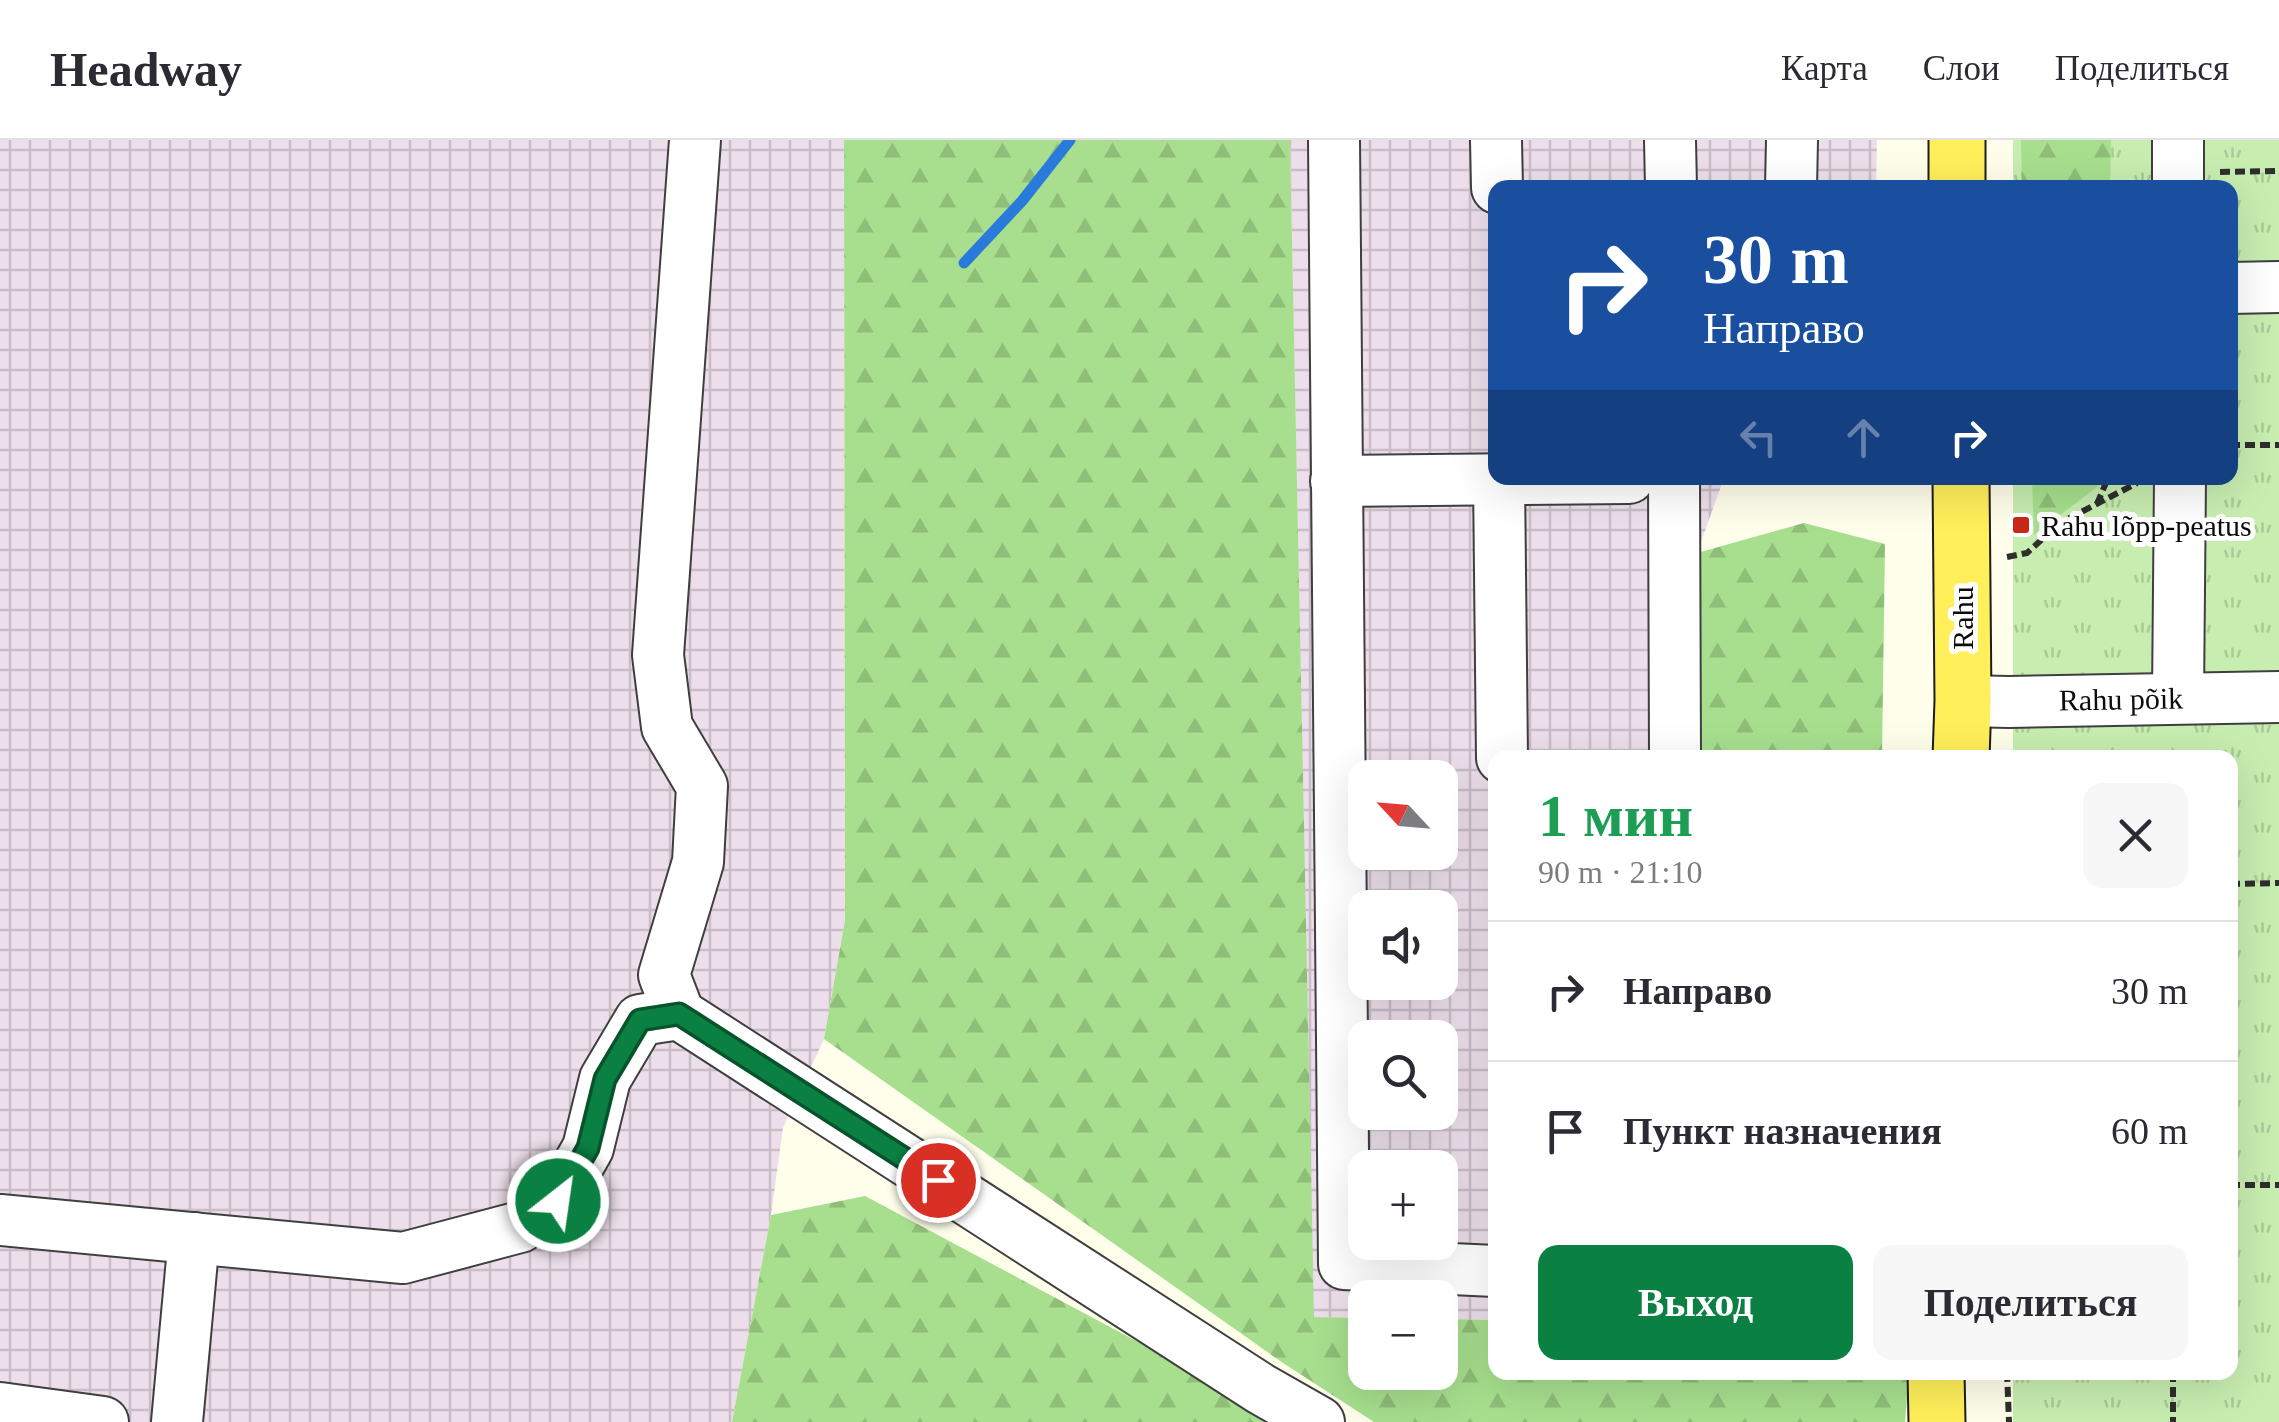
<!DOCTYPE html>
<html lang="ru">
<head>
<meta charset="utf-8">
<style>
	body { margin:0; font-family:Georgia,serif; background:#f7f7f7; color:#2b2b33; height:100vh; display:flex; flex-direction:column; font-size:38px; white-space:nowrap }
	* { box-sizing:border-box; margin:0 }
	p { font-size:32px; color:#7c7c81 }
	.icon { flex:none; width:55px; height:55px; fill:none; stroke:currentColor; stroke-width:2; stroke-linecap:round; stroke-linejoin:round }
	.map { position:relative; flex:1; overflow:hidden }
	.details { position:absolute; left:1488px; top:610px; width:750px; height:630px; display:flex; flex-direction:column; background:#fff; border-radius:20px; box-shadow:0 10px 40px #0002 }
	.details>* { flex:none }
	.banner { position:absolute; left:1488px; top:40px; width:750px; height:305px; border-radius:20px; box-shadow:0 10px 40px #0002; background:#1a4fa0; color:#fff; overflow:hidden }
	.needle { width:65px; rotate:296deg }
	.tools { position:absolute; left:1348px; top:620px; display:grid; gap:20px }
	.tools a { display:grid; place-items:center; width:110px; height:110px; border-radius:20px; background:#fff; box-shadow:0 10px 40px #0002; font-size:50px }
	.pin { position:absolute; display:grid; place-items:center; width:85px; height:85px; color:#fff; margin:-42px; border:5px solid #fff; border-radius:50%; box-shadow:0 2px 10px #0007 }
	.me { position:absolute; width:110px; margin:-55px; rotate:30deg; stroke-linejoin:round; filter:drop-shadow(0 0 8px #0008) }
	.turn { display:flex; align-items:center; gap:35px; height:210px; padding:0 50px; font-size:45px }
	.turn .icon { width:130px; height:130px; stroke-width:2.5 }
	.turn b { display:block; font-size:70px; line-height:85px }
	.lanes { display:flex; align-items:center; height:95px; padding:0 50px; background:#0003; justify-content:center; gap:50px; direction:ltr }
	.lanes .off { opacity:.35 }
	.round { display:grid; place-items:center; flex:none; width:105px; height:105px; border-radius:20px; background:#f7f7f7 }
	.head { display:flex; align-items:center; justify-content:space-between; height:170px; padding:0 50px }
	h1 { font-size:60px; font-weight:700; line-height:75px; color:#1e9e55 }
	.cta { display:flex; gap:20px; margin-top:auto; padding:20px 50px }
	.cta a { flex:1; height:115px; border-radius:20px; background:#0b8043; color:#fff; font-size:40px; font-weight:700; line-height:115px; text-align:center }
	.cta a+a { background:#f7f7f7; color:#2b2b33 }
	ul { padding:0; list-style:none }
	li { display:flex; align-items:center; gap:30px; height:140px; padding:0 50px; border-top:2px solid #e1e1e2 }
	li div { flex:1 }
	li b { display:block; font-size:38px }
	li em { font-style:normal }
	header { display:flex; align-items:center; gap:60px; box-sizing:border-box; height:140px; padding:0 50px; background:#fff; border-bottom:2px solid #e1e1e2 }
	header strong { font-size:48px }
	nav { display:flex; gap:55px; margin-inline-start:auto; font-size:35px }
	.map>svg:first-child { display:block }
</style>
</head>
<body>
<header>
<strong>Headway</strong>
<nav><a>Карта</a><a>Слои</a><a>Поделиться</a></nav>
</header>
<div class="map">
<svg width="2279" height="1282" viewBox="0 0 2279 1282">
	<defs>
		<pattern id="industrial-grid" width="8" height="8" patternUnits="userSpaceOnUse" patternTransform="scale(2.5)"><rect width="8" height="8" fill="#ecdfeb"/><path d="M0 4h8M4 0v8" fill="none" stroke="#c9bec8"/></pattern>
		<pattern id="grass-tufts" width="24" height="20" patternUnits="userSpaceOnUse" patternTransform="scale(2.5)"><rect width="24" height="20" fill="#c7edb0"/><path d="M3 7l-1-3M5 7V3M7 7l1-3M15 17l-1-3M17 17v-4M19 17l1-3" fill="none" stroke="#aaca96"/></pattern>
		<pattern id="forest-firs" width="22" height="20" patternUnits="userSpaceOnUse" patternTransform="scale(2.5)"><rect width="22" height="20" fill="#a7df8e"/><path d="M5 1l3.5 6h-7zM16 11l3.5 6h-7z" fill="#8fbe79"/></pattern>
	</defs>
	<rect width="100%" height="100%" fill="#fffeeb"/>
	<g fill="url(#industrial-grid)" fill-rule="evenodd">
		<path d="M0,0H844L845,780L824,899L783,988L771,1075L732,1282H0Z"/>
		<path d="M1290,0H1877L1876,47L1495,48V338H1724L1697,413L1699,617L1495,618V1180L1440,1179V1158H1365V1178L1313,1177ZM1365,638H1440V712H1365ZM1365,768H1440V842H1365ZM1365,898H1440V972H1365ZM1365,1028H1440V1102H1365Z"/>
	</g>
	<path fill="url(#grass-tufts)" d="M2013,0H2279V1282H2013V1233L2230,1232V618L2013,617V338H2230V48L2013,47Z"/>
	<g fill="url(#forest-firs)">
		<path d="M844,0H1290L1314,1177L1365,1178V1232H1440V1179L1495,1180V1232L1909,1233L1905,1282H1374L1280,1221L824,899L845,780Z"/>
		<path d="M2021,0H2111L2110,47H2022Z"/>
		<path d="M2032,338H2101V344L2034,395Z"/>
		<path d="M1804,383L1885,404L1882,617H1699L1697,413Z"/>
		<path d="M865,1056L1275,1275L1288,1282H732L771,1075Z"/>
	</g>
	<g fill="none" stroke-linecap="round" stroke-linejoin="round">
		<path stroke="#297ada" stroke-width="11" d="M964,123L1022,61L1070,0"/>
		<defs>
			<g id="minor">
				<path d="M695,0L658,515L667,587L702,646L698,722L664,835L679,874L1261,1249L1319,1282"/>
				<path d="M1334,0L1344,1124L1495,1131"/>
				<path d="M1496,0L1497,48"/>
				<path d="M1670,0L1671,48"/>
				<path d="M2178,0V48"/>
				<path d="M1791,48L1792,0"/>
				<path d="M2230,148L2279,147"/>
				<path d="M1499,338L1502,618"/>
				<path d="M1674,338L1675,618"/>
				<path d="M1336,341L1629,338"/>
				<path d="M2178,558L2180,338"/>
				<path d="M1963,561L2009,562L2279,557"/>
				<path d="M0,1080L403,1118L520,1087L558,1061L588,1008L605,939L640,880L679,874"/>
				<path d="M0,1268L103,1282"/>
				<path d="M177,1282L194,1098"/>
			</g>
			<g id="major">
				<path d="M1957,0V48"/>
				<path d="M1961,338L1963,561L1961,618"/>
				<path d="M1936,1232L1937,1282"/>
			</g>
		</defs>
		<use href="#minor" stroke="#3f3f3f" stroke-width="54"/>
		<use href="#major" stroke="#1d1d1d" stroke-width="59"/>
		<g stroke="#2e2e2e" stroke-width="6" stroke-dasharray="10 5" stroke-linecap="butt">
			<path d="M2220,32L2279,31"/>
			<path d="M2230,305H2279"/>
			<path d="M2097,364L2108,338"/>
			<path d="M2007,417L2027,413L2060,383L2137,343"/>
			<path d="M2230,744L2279,743"/>
			<path d="M2230,1045H2279"/>
			<path d="M2007,1232L2009,1282"/>
			<path d="M2173,1232V1282"/>
		</g>
		<use href="#minor" stroke="#fff" stroke-width="50"/>
		<use href="#major" stroke="#ffef5b" stroke-width="55"/>
	</g>
	<g fill="none" stroke-linecap="round" stroke-linejoin="round">
		<defs>
			<path id="route" d="M558,1061L588,1008L605,939L640,880L679,874L938,1040"/>
		</defs>
		<use href="#route" stroke="#07532c" stroke-width="25"/>
		<use href="#route" stroke="#0b8043" stroke-width="18"/>
	</g>
	<rect fill="#c92817" stroke="#fff" stroke-width="4" x="2011" y="375" width="20" height="20" rx="5"/>
	<g text-anchor="middle" dominant-baseline="central" stroke-width="10" stroke-linejoin="round" paint-order="stroke">
		<g font-size="30" fill="#0c0c0c" stroke="#fff" text-anchor="start">
			<text x="2041" y="385">Rahu lõpp-peatus</text>
		</g>
		<g font-size="30" fill="#0c0c0c" stroke="#fff">
			<text transform="translate(1962 478) rotate(-90)">Rahu</text>
			<text transform="translate(2121 559) rotate(-1)">Rahu põik</text>
		</g>
	</g>
</svg>
<div class="tools">
<a><svg class="needle" viewBox="-14 -14 28 28"><path d="M0-13l5 13h-10z" fill="#e53935"/><path d="M0 13l5-13h-10z" fill="#7c7c81"/></svg></a>
<a><svg class="icon" aria-label="sound" viewBox="0 0 24 24"><path d="M4 9h4l5-4v14l-5-4H4zM17 9q2 3 0 6"/></svg></a>
<a><svg class="icon" aria-label="search" viewBox="0 0 24 24"><circle cx="10" cy="10" r="6"/><path d="M15 15l6 6"/></svg></a>
<a>+</a>
<a>−</a>
</div>
<div class="pin" style="left:938px;top:1040px;background:#d93025"><svg class="icon" aria-label="arrive" viewBox="0 0 24 24"><path d="M6 21V4h12l-3 4 3 4H6"/></svg></div>
<svg class="me" style="left:558px;top:1061px" viewBox="-20 -20 40 40"><circle r="17" fill="#0b8043" stroke="#fff" stroke-width="3"/><path d="M0-11L8 9 0 5-8 9z" fill="#fff"/></svg>
<div class="banner">
<div class="turn"><svg class="icon" aria-label="right" viewBox="0 0 24 24"><path d="M7 20v-9h11M14 6l5 5-5 5"/></svg><div><b>30 m</b>Направо</div></div>
<div class="lanes"><svg class="icon off" aria-label="left" viewBox="0 0 24 24"><path d="M17 20v-9H6M10 6l-5 5 5 5"/></svg><svg class="icon off" aria-label="ahead" viewBox="0 0 24 24"><path d="M12 20V5M6 11l6-6 6 6"/></svg><svg class="icon" aria-label="right" viewBox="0 0 24 24"><path d="M7 20v-9h11M14 6l5 5-5 5"/></svg></div>
</div>
<section class="details">
<div class="head"><div><h1>1 мин</h1><p>90 m · 21:10</p></div><a class="round"><svg class="icon" aria-label="close" viewBox="0 0 24 24"><path d="M6 6l12 12M18 6L6 18"/></svg></a></div>
<ul>
<li><svg class="icon" aria-label="right" viewBox="0 0 24 24"><path d="M7 20v-9h11M14 6l5 5-5 5"/></svg><div><b>Направо</b></div><em>30 m</em></li>
<li><svg class="icon" aria-label="arrive" viewBox="0 0 24 24"><path d="M6 21V4h12l-3 4 3 4H6"/></svg><div><b>Пункт назначения</b></div><em>60 m</em></li>
</ul>
<div class="cta"><a>Выход</a><a>Поделиться</a></div>
</section>
</div>
</body>
</html>
